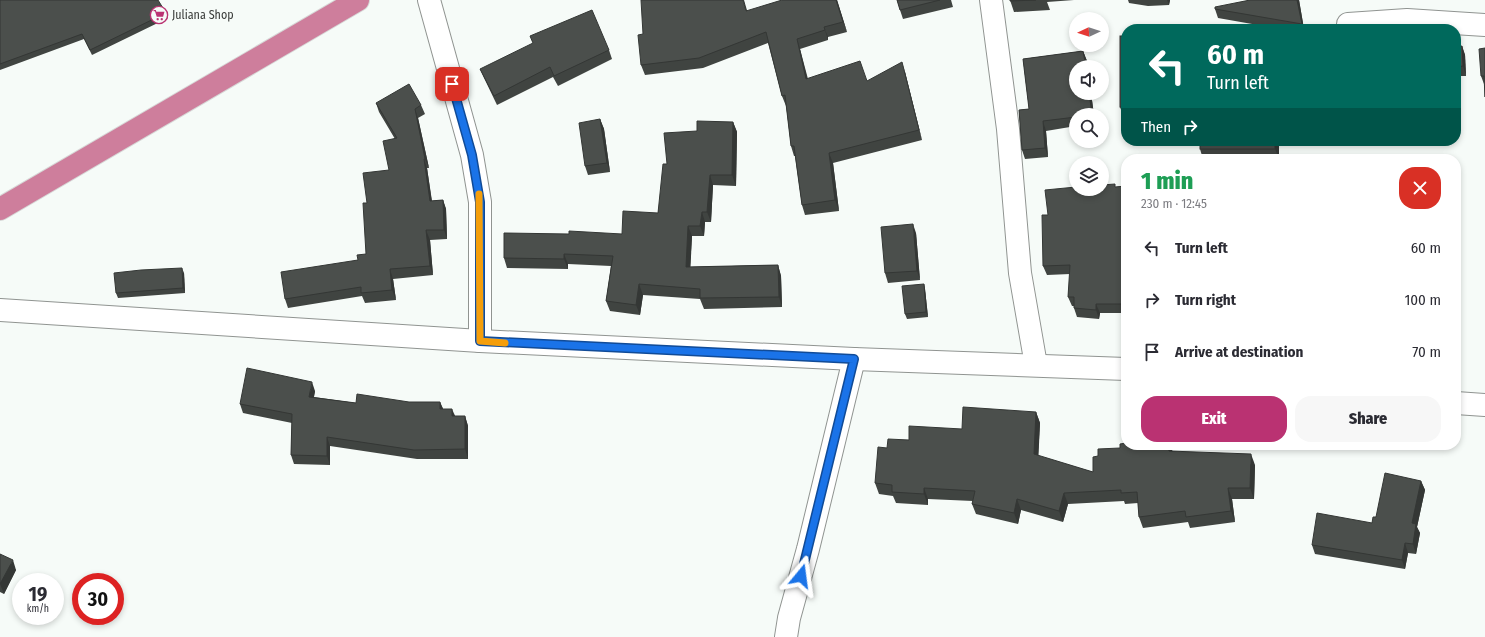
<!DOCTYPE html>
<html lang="en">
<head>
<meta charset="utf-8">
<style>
	body { margin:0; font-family:"Fira Sans Condensed",sans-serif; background:#f7f7f7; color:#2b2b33; height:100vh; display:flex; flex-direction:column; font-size:15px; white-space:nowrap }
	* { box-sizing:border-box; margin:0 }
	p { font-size:13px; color:#7c7c81 }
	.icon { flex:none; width:22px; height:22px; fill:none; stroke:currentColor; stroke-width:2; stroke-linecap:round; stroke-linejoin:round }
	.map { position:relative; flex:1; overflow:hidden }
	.sheet { position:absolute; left:1121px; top:154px; width:340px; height:296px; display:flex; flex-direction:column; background:#fff; border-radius:16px; box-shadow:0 2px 6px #0003 }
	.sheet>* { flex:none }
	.banner { position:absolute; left:1121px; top:24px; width:340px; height:122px; border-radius:16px; box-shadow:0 2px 6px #0003; background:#00695c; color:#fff; overflow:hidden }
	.needle { width:26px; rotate:266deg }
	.fabs { position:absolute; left:1069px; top:12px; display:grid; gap:8px }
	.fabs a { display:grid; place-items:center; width:40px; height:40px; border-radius:50%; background:#fff; box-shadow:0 2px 6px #0003; font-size:20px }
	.speed { position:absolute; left:12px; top:573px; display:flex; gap:8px; font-size:20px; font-weight:700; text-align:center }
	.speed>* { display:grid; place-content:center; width:52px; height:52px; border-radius:50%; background:#fff; box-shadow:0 2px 6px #0003; line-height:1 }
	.speed small { font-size:10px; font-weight:400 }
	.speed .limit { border:6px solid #d22; background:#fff; color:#111 }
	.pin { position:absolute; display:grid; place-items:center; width:34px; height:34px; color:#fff; margin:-17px; border-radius:8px; box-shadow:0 2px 6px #0006 }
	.me { position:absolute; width:44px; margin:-22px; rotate:16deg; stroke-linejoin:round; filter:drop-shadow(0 0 3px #0008) }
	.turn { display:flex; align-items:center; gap:14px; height:84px; padding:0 20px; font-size:18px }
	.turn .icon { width:52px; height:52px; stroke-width:2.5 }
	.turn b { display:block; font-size:28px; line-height:34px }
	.then { display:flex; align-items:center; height:38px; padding:0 20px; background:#0003; gap:8px; font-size:15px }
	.round { display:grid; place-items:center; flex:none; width:42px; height:42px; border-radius:16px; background:#f7f7f7 }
	.headline { display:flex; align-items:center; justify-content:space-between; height:68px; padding:0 20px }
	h1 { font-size:24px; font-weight:800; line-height:30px; color:#1e9e55 }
	.action { display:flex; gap:8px; margin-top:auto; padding:8px 20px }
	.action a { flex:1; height:46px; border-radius:16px; background:#ba3272; color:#fff; font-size:16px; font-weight:800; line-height:46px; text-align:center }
	.action a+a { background:#f7f7f7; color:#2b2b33 }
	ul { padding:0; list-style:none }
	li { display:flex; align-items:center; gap:12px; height:52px; padding:0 20px }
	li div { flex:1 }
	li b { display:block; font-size:15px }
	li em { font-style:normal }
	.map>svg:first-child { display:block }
</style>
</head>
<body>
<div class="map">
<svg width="1485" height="637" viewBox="0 0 1485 637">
	<rect width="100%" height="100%" fill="#f6fbf8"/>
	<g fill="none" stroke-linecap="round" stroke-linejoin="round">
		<defs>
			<g id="street">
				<path d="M429,0L472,155L480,202V341"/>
				<path d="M991,0L1008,129L1020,273L1036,365"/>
				<path d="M1348,24L1407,20L1485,25"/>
				<path d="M0,310L480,341L854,359L1126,369"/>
				<path d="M1456,403L1485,405"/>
				<path d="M786,637L789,618L808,549L854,359"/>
			</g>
			<path id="highway" d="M0,209L358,0"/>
		</defs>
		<use href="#street" stroke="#909491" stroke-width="24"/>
		<use href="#highway" stroke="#d7d8d7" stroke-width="24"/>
		<use href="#street" stroke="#fff" stroke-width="22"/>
		<use href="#highway" stroke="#ce7e9c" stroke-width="22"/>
	</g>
	<g fill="#404441">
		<path d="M0,0L166,13L168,18L92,55L84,39L0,70Z"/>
		<path d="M837,0L847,32L828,37V40L800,49L808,79L867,81L905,72L922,140L833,163L839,211L805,215L802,205L795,156H794L791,146L786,105V106L782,96L768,43L703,68L645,75L641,65L643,34L747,11Z"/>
		<path d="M897,0H951L953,7L903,19L900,10Z"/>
		<path d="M1010,0H1074L1047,2L1050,10L1014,12Z"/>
		<path d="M1128,0H1170L1169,5L1148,6L1129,3Z"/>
		<path d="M1250,0H1299L1304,29H1281L1218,18L1215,9Z"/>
		<path d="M1126,36V120H1125L1120,107Z"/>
		<path d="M1462,46L1465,55L1466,76H1456V47Z"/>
		<path d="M1485,48L1484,84L1481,76Z"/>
		<path d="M609,50L612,59L558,86L553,77L497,105L484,78L480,69Z"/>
		<path d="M1083,51L1087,61L1088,67H1076V93H1091L1094,115H1076V126L1046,131L1048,157L1025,159L1022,150L1019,110L1029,109L1023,59Z"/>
		<path d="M376,103L421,105L425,114L418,118L429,168H427L432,201L443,200L446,209L447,239L430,240L433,275L393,279L396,300L365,303L362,296L288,308L285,299L358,260L366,254L389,170L395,139L379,112Z"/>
		<path d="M600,119L604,129L610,172L588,175L585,166Z"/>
		<path d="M733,122L737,132L736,186L713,185L711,222H705L704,236H692L690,267L778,265L781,276L782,307L704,309L700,299L643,295L640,315L610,311L606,301L611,266L568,264V269L507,268L504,258L569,234H622L658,213L667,164L697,131Z"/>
		<path d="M1279,141V158L1203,159L1200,149Z"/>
		<path d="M1126,186V313H1100L1099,319L1077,317L1074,308V306H1072L1068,297L1070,274L1047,275L1043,266L1048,215L1116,187Z"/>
		<path d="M916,233L920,280L888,283L885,273Z"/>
		<path d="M184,273L185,293L118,298L116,293Z"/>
		<path d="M924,284L925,289L928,317L907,319L905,314Z"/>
		<path d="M315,391L314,397L356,403L440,402L443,409L455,416H465L468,426V459H417L330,446V465L294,464L291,455L292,423L243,413L240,404Z"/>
		<path d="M1036,412L1040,423L1038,456L1093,472L1098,456L1120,448L1126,445H1171L1172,451L1255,465L1254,499H1232L1235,522L1190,528L1188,522L1143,528L1139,517L1138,503L1125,504L1124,501L1068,504L1063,522L1021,510L1018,524L976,514L972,504L973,501L928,499V505L896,503L893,496L879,494L875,483L887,448L909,440L962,429Z"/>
		<path d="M1421,481L1425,490L1417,527L1420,533L1416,554L1408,553L1405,569L1315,554L1312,545L1372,523L1376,517Z"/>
		<path d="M0,554L16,570L4,594L0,592Z"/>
	</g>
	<g fill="#343735">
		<path d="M743,0H744L750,21L746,11Z"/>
		<path d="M836,0H837L847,32L843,22Z"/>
		<path d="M1167,0H1170L1169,5Z"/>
		<path d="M1297,0H1299L1304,29H1303L1302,24Z"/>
		<path d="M824,27L828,37V40L825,30Z"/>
		<path d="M797,39L800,49L810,90L806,79Z"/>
		<path d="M1462,46L1465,55L1466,76L1463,66Z"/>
		<path d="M1083,51L1087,61L1088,67H1086Z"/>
		<path d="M902,62L905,72L922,140L919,130Z"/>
		<path d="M1089,93H1091L1094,115H1092Z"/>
		<path d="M415,109L418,118L429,168L425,159Z"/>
		<path d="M600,119L604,129L610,172L607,163Z"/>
		<path d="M1043,121L1046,131L1048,157L1045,148Z"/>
		<path d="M733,122L737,132L736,186L732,175Z"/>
		<path d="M1275,141H1279V158L1275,149Z"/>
		<path d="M829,153L833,163L839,211L835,200Z"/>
		<path d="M424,159L427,168L433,210L430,201Z"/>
		<path d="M710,175L713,185L711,222L707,212Z"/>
		<path d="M443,200L446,209L447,239L444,230Z"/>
		<path d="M702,212L705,222L704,236L700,226Z"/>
		<path d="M913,224L916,233L920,280L917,271Z"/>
		<path d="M688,226L692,236L690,277L686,267Z"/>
		<path d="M426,230L430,240L433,275L430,266Z"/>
		<path d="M564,254L568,264V269L564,259Z"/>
		<path d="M778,265L781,276L782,307L779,297Z"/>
		<path d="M182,268L184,273L185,293L183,288Z"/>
		<path d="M390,269L393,279L396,300L392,290Z"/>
		<path d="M639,284L643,295L640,315L636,305Z"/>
		<path d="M924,284L925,289L928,317L926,312Z"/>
		<path d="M1096,304L1100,313L1099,319L1096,310Z"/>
		<path d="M312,382L315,391L312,406L309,397Z"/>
		<path d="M440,402L444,411L440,409Z"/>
		<path d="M452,409L456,418L452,416Z"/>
		<path d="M1036,412L1040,423L1038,465L1034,454Z"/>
		<path d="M465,416L468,426V459L465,449Z"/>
		<path d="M327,437L330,446V465L327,456Z"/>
		<path d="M1168,445H1171L1172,446L1173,462L1169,451Z"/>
		<path d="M1251,454L1255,465L1254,499L1250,488Z"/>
		<path d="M1421,481L1425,490L1417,527L1420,533L1416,554L1413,544L1412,523Z"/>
		<path d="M924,488L928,499V505L924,494Z"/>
		<path d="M1228,488L1232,499L1235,522L1231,511Z"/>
		<path d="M1064,493L1068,504L1063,522L1059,511Z"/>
		<path d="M1017,499L1021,510L1018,524L1014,513Z"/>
		<path d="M1405,543L1408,553L1405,569L1402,560Z"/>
		<path d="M13,560L16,570L4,594L0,584Z"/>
	</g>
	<g fill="#4b4f4c" stroke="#343735">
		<path d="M0,0H158L166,13L90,50L82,34L0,64Z"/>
		<path d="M641,0H743L746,11L782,0H836L843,22L824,27L825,30L797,39L806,79L860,61L867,81L902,62L919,130L829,153L835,200L802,205L794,146H791L785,95L782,96L766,32L699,58L641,65L638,35L643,34Z"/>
		<path d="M897,0H940L900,10Z"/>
		<path d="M1010,0H1036L1010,1Z"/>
		<path d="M1250,0H1297L1302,24L1215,9V7Z"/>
		<path d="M592,10L609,50L554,76L550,67L494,96L480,69L533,43L530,36Z"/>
		<rect x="1120" y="36" width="6" height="71"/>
		<path d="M1462,46L1463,66L1456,67V47Z"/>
		<path d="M1485,48V97L1484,76H1481L1479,49Z"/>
		<path d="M1083,51L1086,67H1076V93H1089L1092,114L1076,115V117L1043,121L1045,148L1022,150L1019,110L1029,109L1023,59Z"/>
		<path d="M409,84L421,105L415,109L425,159H424L430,201L443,200L444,230H426L430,266L390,269L392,290L361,293V287L285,299L281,272L358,260L357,255L366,254L363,203H367L363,173L389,170L383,141L397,138L376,103Z"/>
		<path d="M600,119L607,163L585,166L579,123Z"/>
		<path d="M697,121L733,122L732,175H710L707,212H702L700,226H688L686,267L778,265L779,297L700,298V289L639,284L636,305L606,301L613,256L564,254V259L504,258V233L569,234V231L622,234L623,211L658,213L663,164H667L664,133L697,131Z"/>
		<rect x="1200" y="141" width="75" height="8"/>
		<path d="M1115,184V187L1126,186V304H1096V310L1074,308V297H1068L1070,265L1043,266L1042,215H1048L1045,190L1076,187V189H1102V185Z"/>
		<path d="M913,224L917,271L885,273L881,227Z"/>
		<path d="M182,268L183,288L116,293L114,273L141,270Z"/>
		<path d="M924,284L926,312L905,314L902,286Z"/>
		<path d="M247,368L312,382L309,397L356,403L357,394L409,402H440V409H452V416H465V449L414,450L327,437V456L291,455L292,414L240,404Z"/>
		<path d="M963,407L1036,412L1034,454L1093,472V457L1098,456V449L1120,448V444L1126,443V445H1168L1169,451L1251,454L1250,488H1228L1231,511L1186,517L1185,511L1139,517L1137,492L1121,493V490L1064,493L1059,511L1017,499L1014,513L972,504L975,491L924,488V494L892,492V485L875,483L878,447L887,448L888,439L909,440V426L962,429Z"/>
		<path d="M1385,473L1421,481L1412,523L1416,524L1413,544L1405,543L1402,560L1312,545L1317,513L1372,523L1373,517H1376Z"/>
		<path d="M0,554L13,560L0,584Z"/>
	</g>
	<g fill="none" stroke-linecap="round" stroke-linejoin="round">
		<defs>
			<path id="route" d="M452,84L472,155L480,202V341L854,359L801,576"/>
		</defs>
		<use href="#route" stroke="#114b97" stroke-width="10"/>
		<use href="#route" stroke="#1a73e8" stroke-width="7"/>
		<path stroke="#f59e0b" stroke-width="7" d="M479,194L480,341L505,343"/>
	</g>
	<defs>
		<symbol id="supermarket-ring" viewBox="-11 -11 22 22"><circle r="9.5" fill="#f6fbf8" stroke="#ba3272" stroke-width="1.5"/><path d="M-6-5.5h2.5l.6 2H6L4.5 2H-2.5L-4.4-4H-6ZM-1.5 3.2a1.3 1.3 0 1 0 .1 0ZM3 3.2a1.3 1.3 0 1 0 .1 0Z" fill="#ba3272"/></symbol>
	</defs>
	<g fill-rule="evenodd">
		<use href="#supermarket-ring" x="149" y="5" width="20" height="20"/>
	</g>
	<g text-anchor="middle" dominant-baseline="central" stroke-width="4" stroke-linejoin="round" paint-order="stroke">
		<g font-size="12" fill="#393b39" stroke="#f6fbf8" text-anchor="start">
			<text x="172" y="15">Juliana Shop</text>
		</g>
	</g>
</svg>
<div class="fabs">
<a><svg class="needle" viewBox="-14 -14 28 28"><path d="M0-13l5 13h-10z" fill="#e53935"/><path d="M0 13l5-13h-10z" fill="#7c7c81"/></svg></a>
<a><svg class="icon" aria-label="sound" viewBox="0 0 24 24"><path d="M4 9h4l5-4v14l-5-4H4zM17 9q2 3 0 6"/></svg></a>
<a><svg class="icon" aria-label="search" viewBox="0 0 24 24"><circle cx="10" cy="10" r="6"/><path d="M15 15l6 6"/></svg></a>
<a><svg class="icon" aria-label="layers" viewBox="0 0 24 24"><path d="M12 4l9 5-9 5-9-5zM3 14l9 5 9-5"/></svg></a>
</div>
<div class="speed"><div>19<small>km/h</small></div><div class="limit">30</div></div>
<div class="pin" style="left:452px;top:84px;background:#d93025"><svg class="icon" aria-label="arrive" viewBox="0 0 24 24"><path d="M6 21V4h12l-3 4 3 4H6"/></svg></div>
<svg class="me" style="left:801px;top:576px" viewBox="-20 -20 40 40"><path d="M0-17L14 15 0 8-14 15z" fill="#1a73e8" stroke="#fff" stroke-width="4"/></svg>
<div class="banner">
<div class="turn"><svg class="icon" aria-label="left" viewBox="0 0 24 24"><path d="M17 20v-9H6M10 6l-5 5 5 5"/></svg><div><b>60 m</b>Turn left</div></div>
<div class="then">Then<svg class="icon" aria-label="right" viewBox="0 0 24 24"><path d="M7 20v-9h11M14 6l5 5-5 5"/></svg></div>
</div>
<section class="sheet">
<div class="headline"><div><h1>1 min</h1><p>230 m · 12:45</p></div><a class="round" style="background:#d93025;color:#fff"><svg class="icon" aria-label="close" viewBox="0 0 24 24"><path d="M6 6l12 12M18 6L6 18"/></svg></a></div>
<ul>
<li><svg class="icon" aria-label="left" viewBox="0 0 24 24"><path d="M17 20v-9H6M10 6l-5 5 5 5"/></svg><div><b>Turn left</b></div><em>60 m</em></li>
<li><svg class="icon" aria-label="right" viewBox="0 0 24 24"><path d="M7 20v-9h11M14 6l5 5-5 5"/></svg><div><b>Turn right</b></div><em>100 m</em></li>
<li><svg class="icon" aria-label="arrive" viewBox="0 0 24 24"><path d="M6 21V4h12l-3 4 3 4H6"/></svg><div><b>Arrive at destination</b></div><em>70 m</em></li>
</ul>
<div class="action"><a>Exit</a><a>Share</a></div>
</section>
</div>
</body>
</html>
